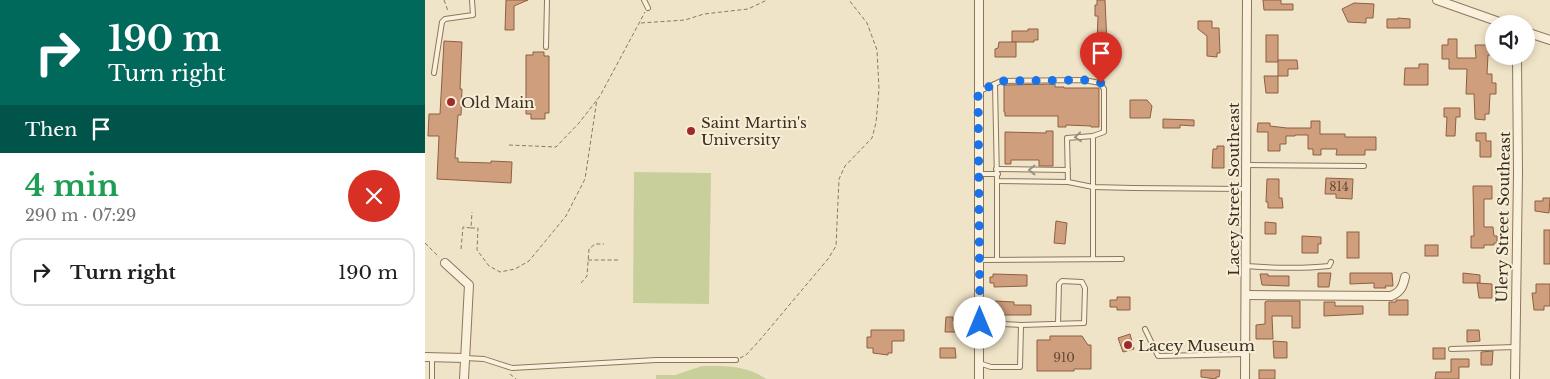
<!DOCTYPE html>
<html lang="en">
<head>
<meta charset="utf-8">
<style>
	body { margin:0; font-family:"Libre Baskerville",serif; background:#f6f6f6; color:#202124; height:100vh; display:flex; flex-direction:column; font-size:19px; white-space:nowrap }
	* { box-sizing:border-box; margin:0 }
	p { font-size:16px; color:#757577 }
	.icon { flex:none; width:28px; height:28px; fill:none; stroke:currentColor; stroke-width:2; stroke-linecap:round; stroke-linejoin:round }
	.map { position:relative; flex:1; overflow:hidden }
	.panel { display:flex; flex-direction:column; background:#fff; width:425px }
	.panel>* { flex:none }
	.guide { background:#00695c; color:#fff; overflow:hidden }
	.buttons { position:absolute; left:1060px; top:15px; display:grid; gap:10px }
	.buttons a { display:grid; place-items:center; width:50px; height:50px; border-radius:50%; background:#fff; box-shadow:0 2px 8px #0003; font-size:25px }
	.pin { position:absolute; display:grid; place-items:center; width:42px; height:42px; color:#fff; margin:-51px -21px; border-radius:50% 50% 50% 0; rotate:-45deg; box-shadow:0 0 5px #0007 }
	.pin .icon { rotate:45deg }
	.me { position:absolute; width:55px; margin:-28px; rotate:0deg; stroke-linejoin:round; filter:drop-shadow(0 0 4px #0008) }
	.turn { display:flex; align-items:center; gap:18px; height:105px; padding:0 25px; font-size:22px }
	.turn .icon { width:65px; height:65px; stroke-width:2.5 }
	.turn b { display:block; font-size:35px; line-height:42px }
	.then { display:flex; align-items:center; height:48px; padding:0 25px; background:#0003; gap:10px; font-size:19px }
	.round { display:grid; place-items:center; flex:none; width:52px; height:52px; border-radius:26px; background:#f6f6f6 }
	.summary { display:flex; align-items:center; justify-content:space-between; height:85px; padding:0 25px }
	h1 { font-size:30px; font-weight:700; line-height:38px; color:#1e9e55 }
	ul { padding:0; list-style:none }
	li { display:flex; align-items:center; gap:15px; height:68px; margin:0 10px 8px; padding:0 15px; border:2px solid #e0e0e0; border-radius:15px }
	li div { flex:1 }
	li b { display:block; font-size:19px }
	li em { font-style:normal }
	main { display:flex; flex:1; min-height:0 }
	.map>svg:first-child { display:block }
</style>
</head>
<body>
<main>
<section class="panel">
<div class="guide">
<div class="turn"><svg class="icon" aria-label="right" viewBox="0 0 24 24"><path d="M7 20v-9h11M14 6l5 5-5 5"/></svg><div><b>190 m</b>Turn right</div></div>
<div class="then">Then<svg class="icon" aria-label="arrive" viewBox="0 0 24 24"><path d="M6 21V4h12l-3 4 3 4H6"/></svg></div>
</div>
<div class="summary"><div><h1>4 min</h1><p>290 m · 07:29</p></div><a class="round" style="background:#d93025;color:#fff"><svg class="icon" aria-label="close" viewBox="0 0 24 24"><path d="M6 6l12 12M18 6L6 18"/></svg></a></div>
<ul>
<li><svg class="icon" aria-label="right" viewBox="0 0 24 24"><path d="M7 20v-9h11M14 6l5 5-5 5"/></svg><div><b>Turn right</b></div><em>190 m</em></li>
</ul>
</section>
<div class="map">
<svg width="1125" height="379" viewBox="0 0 1125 379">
	<rect width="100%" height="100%" fill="#f0e4c8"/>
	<g fill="#c9cf9b">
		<path d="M209,172L286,173L284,304L208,303Z"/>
		<path d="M277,366C300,366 322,365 341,379H231V375H250Z"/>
	</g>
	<g fill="#cf9f7d" stroke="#8d5f41">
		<path d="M81,0H103L89,6V30H80Z"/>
		<path d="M672,0H680L682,44H672L673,16H670V5H672Z"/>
		<path d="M838,0H856V4H868V10H839Z"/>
		<path d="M929,3L949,4L948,18H941V23L923,22L917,9Z"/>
		<path d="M973,18L985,19V28H962V19H973Z"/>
		<path d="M773,21H787V28H794L795,53H792V57L782,56V36L773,29Z"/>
		<path d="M603,29H613V40H609V42H587V31H603Z"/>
		<rect x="841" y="35" width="12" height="27"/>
		<path d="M1023,39H1032V58H1051L1050,45H1065V55H1063L1062,74H1067V83H1071V94H1065L1064,114H1060V120L1050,119L1049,94H1041L1042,69H1024V59H1017V45H1023Z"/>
		<path d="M19,41L37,42L35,89H37L36,115H33L30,158H33V162L66,163V161L87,162L86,183L12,179L14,136H3L4,114H15Z"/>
		<path d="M574,42H591V57H570V49L573,48Z"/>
		<path d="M108,52H119V56H124V113H120V119H106V114H101V55H108Z"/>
		<path d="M853,60H872L873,69H863V76H853Z"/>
		<path d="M994,64H1003V85H979L980,68H994Z"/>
		<path d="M839,76H853V93H841Z"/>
		<path d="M630,84V87H639V88H674V127H666V126L641,125V127H633V116H580V112H579V85Z"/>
		<path d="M705,100H722L727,106L725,118H705Z"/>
		<path d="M1019,108H1035V117H1031L1030,136H1021L1022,117H1019Z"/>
		<path d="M738,119L769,120V126L755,125V128H738Z"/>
		<path d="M886,121H895V134H920V137H951V150H940V155H911L912,149H896V155H888V149H883V135H870V136H861V144H855V151H843V132H832L833,123H845V126L862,128H886Z"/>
		<path d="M621,131H628V166H614V160H586V164H580V132L621,133Z"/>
		<path d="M1051,133H1061V141H1066V157H1055V141H1051Z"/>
		<path d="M792,146H799V168H787L788,149H792Z"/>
		<path d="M901,178L928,179L927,199L911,198V194H900Z"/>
		<path d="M842,179H854V198H857L858,208H843V202H841Z"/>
		<path d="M1048,186H1067V199H1059V227H1068L1069,236H1072V243H1069V245H1059V248H1046V236H1049Z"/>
		<path d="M1118,198H1125L1124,213L1110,211V201H1118Z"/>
		<path d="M631,221L642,223L640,244L629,243Z"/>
		<path d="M840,222L851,223V234H840Z"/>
		<rect x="1119" y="230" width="6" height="34"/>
		<rect x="922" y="232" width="12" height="26"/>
		<path d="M877,236L896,237V244H893V253H877Z"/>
		<rect x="1000" y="245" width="13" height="11"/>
		<path d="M893,273H906L904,287H893Z"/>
		<path d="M925,273H967L968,286H960L961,288H949V283L925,284Z"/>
		<path d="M1038,273L1055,275V283H1038Z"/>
		<path d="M568,274L602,275V286L569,287V283H565V277H568Z"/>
		<path d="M835,274H843V276H864V286L837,285Z"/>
		<path d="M1052,283L1067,284V298H1054Z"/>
		<path d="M1111,284H1125V306H1119V310H1109L1107,293H1111Z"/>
		<path d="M692,297H705V310H692V307H685V300H692Z"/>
		<path d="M971,300H983V315H964V302H971Z"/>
		<path d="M570,301L589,302V305H606V315H570Z"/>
		<path d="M842,301H875V328H867V316H847L848,339H831V325L840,324V302Z"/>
		<path d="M899,302H910V306H938V314L899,316Z"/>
		<path d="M521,317H528V321H540L539,332H520Z"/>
		<path d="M446,330H479V341H467V353H463V355L448,353V348H442V337H446Z"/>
		<path d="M1042,330H1054L1055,341L1042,342Z"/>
		<path d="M705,334L709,349L698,352L693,338Z"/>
		<path d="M625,336H657L663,345H666V369H649V371H612V340H625Z"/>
		<path d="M848,341L862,342V358H849Z"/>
		<path d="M515,348H530L531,358H515Z"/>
		<rect x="1008" y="348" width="12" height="11"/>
		<path d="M1068,351L1067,365H1056V352Z"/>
		<path d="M1026,359H1044V367H1034V379H1010L1011,372H1026Z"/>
		<path d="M776,370H795L794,377H791V379L776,377Z"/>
		<rect x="834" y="370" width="16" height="9"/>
	</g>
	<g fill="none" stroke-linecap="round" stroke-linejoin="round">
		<defs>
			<g id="lane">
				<path d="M219,0L223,8"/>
				<path d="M121,47L122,0"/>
				<path d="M9,73L17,22L20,19L48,15L47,0"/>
				<path d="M570,84L572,181L643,182L668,187L708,188L821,189"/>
				<path d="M553,92L576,81L659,80L675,83L679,89V132L668,136"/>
				<path d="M821,165L939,166"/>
				<path d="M571,169L643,170"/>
				<path d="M554,174H573"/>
				<path d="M643,182L642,138L668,136V259"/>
				<path d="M572,259V181"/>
				<path d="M554,260L697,259"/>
				<path d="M821,266C848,268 877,269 904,266L906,262"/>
				<path d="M555,323L596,325L659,323L660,288L657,282L637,281L634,284L633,324"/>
				<path d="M720,329L733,356L820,354"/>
				<path d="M1026,349L1090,347"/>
				<path d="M7,357V379"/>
				<path d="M40,358L59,359L87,368L231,360H311"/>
				<path d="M554,363L566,367H595L596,325"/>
			</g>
			<g id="street">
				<path d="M554,0V379"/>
				<path d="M1012,0L1080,24"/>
				<path d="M1101,32L1125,40"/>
				<path d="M20,263L44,285L39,379"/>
				<path d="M821,295L966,296C976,292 978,286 980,277"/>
				<path d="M0,357L40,358"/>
				<path d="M820,379L822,0"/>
				<path d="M1090,379L1093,173L1092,56"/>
			</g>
		</defs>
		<use href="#lane" stroke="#8d765c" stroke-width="6"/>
		<use href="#street" stroke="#8d765c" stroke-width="10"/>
		<g stroke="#8d765c" stroke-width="1" stroke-dasharray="4 2.5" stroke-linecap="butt">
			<path d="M19,0L23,11"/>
			<path d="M216,23L260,20L279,14L323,9L342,0"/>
			<path d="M84,145L131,147L154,123L175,96L220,12"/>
			<path d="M46,228H53L52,250L64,266L75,272L90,269L104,261L141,216L160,179L172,99"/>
			<path d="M0,243L14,257"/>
			<path d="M36,249L38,227L46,228L47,212"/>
			<path d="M163,260H193"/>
			<path d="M156,283L162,276L164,249L170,244H179"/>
			<path d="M315,358L321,355L334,341L403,259L411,246L414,179L420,166L447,138L451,123L454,89L452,50L442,23L424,0"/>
			<path d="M85,374L91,379"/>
		</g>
		<use href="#lane" stroke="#faf1dc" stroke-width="4"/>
		<use href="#street" stroke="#faf1dc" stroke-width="8"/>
	</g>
	<defs><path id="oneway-chevron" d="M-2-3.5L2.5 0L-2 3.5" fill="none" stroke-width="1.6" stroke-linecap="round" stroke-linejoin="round" transform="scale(1.25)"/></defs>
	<g stroke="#9c907e">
		<use href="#oneway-chevron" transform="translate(653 137) rotate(175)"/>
		<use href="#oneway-chevron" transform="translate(607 170) rotate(-180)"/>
	</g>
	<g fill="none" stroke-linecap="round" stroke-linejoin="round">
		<path stroke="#1a73e8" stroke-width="9" stroke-dasharray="0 16.2" d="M555,323L553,92L576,81L659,80L676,83"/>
	</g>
	<g fill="#9e2a2b" stroke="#f7eed8" stroke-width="2">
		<circle cx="26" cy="102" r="5"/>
		<circle cx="266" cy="131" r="5"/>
		<circle cx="703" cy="345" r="5"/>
	</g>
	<g text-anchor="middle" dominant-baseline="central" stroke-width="4" stroke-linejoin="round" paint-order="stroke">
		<g font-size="12" fill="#624a37">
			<text x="914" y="186">814</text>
			<text x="639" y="357">910</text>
		</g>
		<g font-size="15" fill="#3d2e20" stroke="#f7eed8" text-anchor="start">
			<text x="36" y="102">Old Main</text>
			<text x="276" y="122">Saint Martin's<tspan x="276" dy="17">University</tspan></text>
			<text x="713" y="345">Lacey Museum</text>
		</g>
		<g font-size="15" fill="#3d2e20" stroke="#f7eed8">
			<text transform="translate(808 189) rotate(-90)">Lacey Street Southeast</text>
			<text transform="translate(1078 217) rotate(-89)">Ulery Street Southeast</text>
		</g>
	</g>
</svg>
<div class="buttons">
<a><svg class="icon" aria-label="sound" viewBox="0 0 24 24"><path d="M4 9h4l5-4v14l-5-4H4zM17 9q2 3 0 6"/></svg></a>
</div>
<div class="pin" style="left:676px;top:83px;background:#d93025"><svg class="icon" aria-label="arrive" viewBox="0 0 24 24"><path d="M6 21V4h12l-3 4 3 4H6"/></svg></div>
<svg class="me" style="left:555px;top:323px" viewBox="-20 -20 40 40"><circle r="19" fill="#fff"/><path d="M0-13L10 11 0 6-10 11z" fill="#1a73e8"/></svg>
</div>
</main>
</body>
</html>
